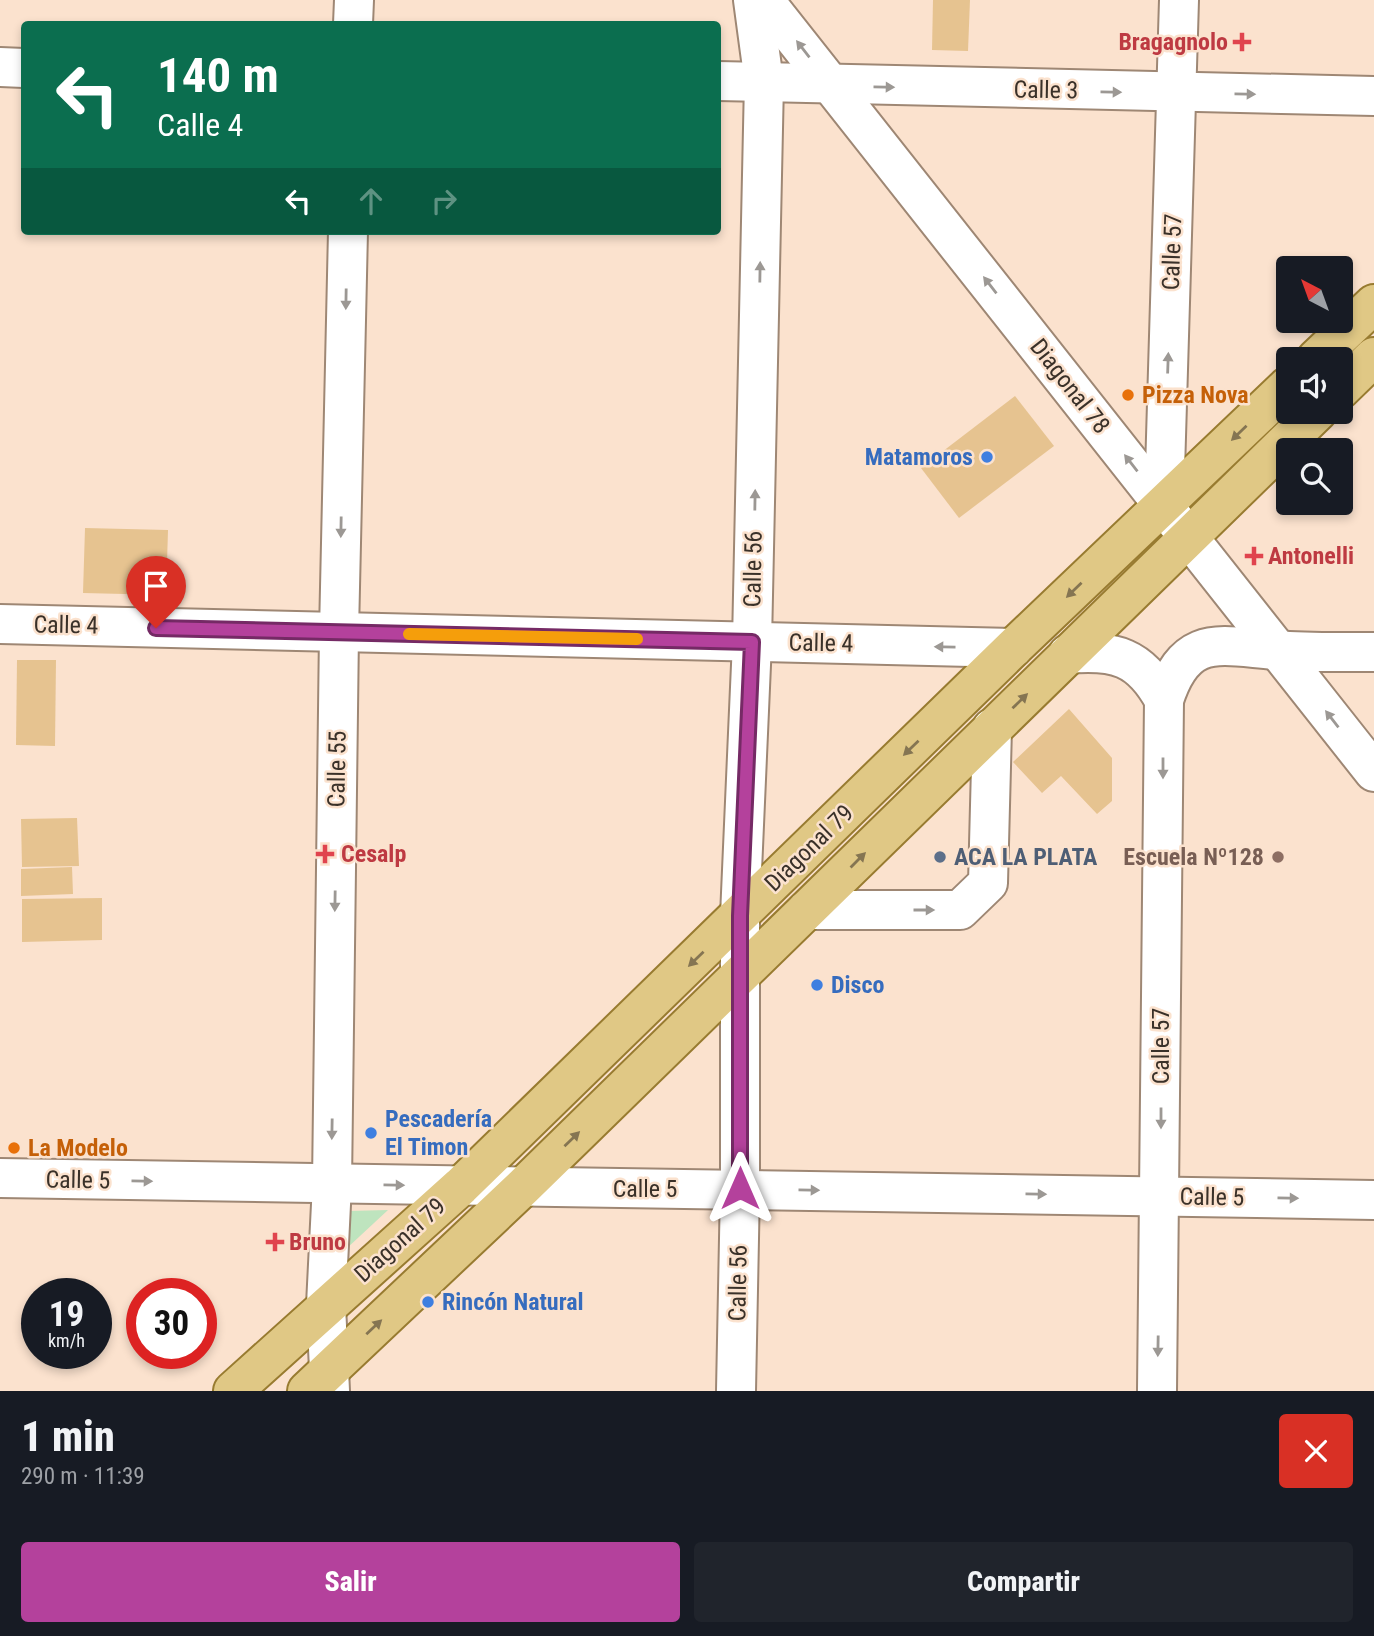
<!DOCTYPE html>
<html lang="es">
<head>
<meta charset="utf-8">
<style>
	body { margin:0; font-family:"Roboto Condensed",sans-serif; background:#20242c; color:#f1f3f6; height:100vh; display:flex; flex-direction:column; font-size:26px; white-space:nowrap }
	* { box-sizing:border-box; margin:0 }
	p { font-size:23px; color:#9ea1a6 }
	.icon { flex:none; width:38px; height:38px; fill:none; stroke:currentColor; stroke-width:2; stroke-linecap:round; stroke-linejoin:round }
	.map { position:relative; height:1391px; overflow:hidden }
	.drawer { display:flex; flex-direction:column; background:#171b24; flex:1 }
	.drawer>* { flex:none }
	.guide { position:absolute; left:21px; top:21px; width:700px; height:214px; border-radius:7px; box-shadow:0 4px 10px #0003; background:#0b6e4f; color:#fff; overflow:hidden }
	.needle { width:46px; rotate:319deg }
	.controls { position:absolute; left:1276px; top:256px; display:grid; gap:14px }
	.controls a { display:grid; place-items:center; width:77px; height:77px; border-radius:7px; background:#171b24; box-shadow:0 4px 10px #0003; font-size:35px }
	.speed { position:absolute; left:21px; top:1278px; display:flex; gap:14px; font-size:35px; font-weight:700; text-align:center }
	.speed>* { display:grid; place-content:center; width:91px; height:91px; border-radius:50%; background:#171b24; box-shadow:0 4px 10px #0003; line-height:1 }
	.speed small { font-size:18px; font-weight:400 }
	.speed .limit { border:10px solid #d22; background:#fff; color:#111 }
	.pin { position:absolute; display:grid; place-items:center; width:60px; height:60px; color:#fff; margin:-72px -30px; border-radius:50% 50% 50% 0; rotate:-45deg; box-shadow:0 0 7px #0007 }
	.pin .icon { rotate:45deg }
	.me { position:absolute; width:77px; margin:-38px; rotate:0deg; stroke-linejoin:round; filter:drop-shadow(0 0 5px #0008) }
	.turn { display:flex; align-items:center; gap:24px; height:147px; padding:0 21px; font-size:32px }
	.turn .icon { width:91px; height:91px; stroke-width:2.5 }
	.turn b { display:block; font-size:49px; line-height:60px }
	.lanes { display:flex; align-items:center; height:66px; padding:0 21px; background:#0003; justify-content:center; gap:35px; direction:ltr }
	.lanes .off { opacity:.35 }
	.round { display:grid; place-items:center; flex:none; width:74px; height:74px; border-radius:7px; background:#20242c }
	.summary { display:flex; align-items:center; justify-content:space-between; height:119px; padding:0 21px }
	h1 { font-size:42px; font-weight:800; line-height:52px }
	.action { display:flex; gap:14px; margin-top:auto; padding:14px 21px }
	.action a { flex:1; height:80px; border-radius:7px; background:#b4419c; color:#fff; font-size:28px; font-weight:800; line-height:80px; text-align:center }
	.action a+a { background:#20242c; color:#f1f3f6 }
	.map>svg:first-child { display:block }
</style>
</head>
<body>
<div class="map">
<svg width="1374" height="1391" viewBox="0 0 1374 1391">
	<rect width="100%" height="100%" fill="#fbe2ce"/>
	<path fill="#bee4be" d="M388,1210L346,1249L349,1211Z"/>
	<g fill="#e6c390">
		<path d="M933,0H970L968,51L932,50Z"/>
		<path d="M1015,396L1054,446L959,518L921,468Z"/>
		<path d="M85,528L168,530L166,595L83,593Z"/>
		<path d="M17,660H56L55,746L16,745Z"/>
		<path d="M1069,709L1112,758V801L1097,814L1061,776L1042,793L1013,762Z"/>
		<path d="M77,818L79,866L22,867L21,819Z"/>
		<path d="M72,867L73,894L21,896V869Z"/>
		<path d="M102,898V940L22,942V899Z"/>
	</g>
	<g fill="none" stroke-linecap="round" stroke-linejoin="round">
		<defs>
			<g id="minor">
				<path d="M764,0L1374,772"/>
				<path d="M353,24L354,0"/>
				<path d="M0,67L24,68"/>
				<path d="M718,81L1374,96"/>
				<path d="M1164,504L1179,0"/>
				<path d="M0,624L1013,648"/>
				<path d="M1068,654C1115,650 1140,656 1164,700"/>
				<path d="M807,910H960L988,883L992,728"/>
				<path d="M0,1178L1374,1200"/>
				<path d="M330,1391L326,1305L332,1184L339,632L348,231"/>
				<path d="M736,1391L740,1188V916L752,642L764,82L753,0"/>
				<path d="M1157,1391L1164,700C1186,632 1219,646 1276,650C1308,653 1342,652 1374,652"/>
			</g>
			<g id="major">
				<path d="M1316,359L1374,304"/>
				<path d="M1340,390L1374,357"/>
				<path d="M233,1391L461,1186L1013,648L1288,386"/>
				<path d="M307,1391L523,1187L1318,411"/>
			</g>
		</defs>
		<use href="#minor" stroke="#9e8774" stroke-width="42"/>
		<use href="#major" stroke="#987b30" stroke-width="42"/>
		<use href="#minor" stroke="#fff" stroke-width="38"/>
		<use href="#major" stroke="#e0c885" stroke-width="38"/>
	</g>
	<defs><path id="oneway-solid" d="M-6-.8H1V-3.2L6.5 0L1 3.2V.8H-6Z" transform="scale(1.75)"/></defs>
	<g fill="#9c9894">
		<use href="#oneway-solid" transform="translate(803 49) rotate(-128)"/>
		<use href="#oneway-solid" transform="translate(884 87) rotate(1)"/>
		<use href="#oneway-solid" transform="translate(1111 92) rotate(1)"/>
		<use href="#oneway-solid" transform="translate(1245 94) rotate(1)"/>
		<use href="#oneway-solid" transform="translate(760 272) rotate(-89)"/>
		<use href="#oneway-solid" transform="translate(990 285) rotate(-128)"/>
		<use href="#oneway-solid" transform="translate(346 299) rotate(91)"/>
		<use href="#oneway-solid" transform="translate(1168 363) rotate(-88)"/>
		<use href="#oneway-solid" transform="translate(1131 463) rotate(-128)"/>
		<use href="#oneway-solid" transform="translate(755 500) rotate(-89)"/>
		<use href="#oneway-solid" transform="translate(341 527) rotate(91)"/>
		<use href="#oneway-solid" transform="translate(945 647) rotate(-179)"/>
		<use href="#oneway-solid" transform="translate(1332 719) rotate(-128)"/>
		<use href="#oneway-solid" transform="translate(1163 768) rotate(90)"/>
		<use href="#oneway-solid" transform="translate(335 901) rotate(91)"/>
		<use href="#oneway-solid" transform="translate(924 910)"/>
		<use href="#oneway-solid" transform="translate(1161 1118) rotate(90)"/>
		<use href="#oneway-solid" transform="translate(332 1129) rotate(91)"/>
		<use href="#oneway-solid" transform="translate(142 1181) rotate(1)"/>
		<use href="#oneway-solid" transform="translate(394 1185) rotate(1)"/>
		<use href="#oneway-solid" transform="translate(809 1190) rotate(1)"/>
		<use href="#oneway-solid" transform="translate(1036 1194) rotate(1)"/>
		<use href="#oneway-solid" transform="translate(1288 1198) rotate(1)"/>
		<use href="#oneway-solid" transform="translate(1158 1346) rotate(91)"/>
	</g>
	<g fill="#857552">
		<use href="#oneway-solid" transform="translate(1239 433) rotate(136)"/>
		<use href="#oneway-solid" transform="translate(1074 590) rotate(136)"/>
		<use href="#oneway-solid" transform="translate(1020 701) rotate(-44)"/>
		<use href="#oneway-solid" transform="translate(911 748) rotate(136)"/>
		<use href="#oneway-solid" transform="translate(858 860) rotate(-45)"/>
		<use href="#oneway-solid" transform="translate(696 959) rotate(136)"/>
		<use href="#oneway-solid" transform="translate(572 1139) rotate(-44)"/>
		<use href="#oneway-solid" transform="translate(374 1327) rotate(-43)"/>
	</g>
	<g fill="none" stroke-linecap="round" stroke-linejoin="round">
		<defs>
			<path id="route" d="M156,628L752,642L740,916V1188"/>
		</defs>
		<use href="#route" stroke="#752a65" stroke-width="18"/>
		<use href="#route" stroke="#b4419c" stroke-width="12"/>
		<path stroke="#f59e0b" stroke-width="12" d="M409,634L637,639"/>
	</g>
	<g fill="#e0444e" stroke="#fbe2ce" stroke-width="2.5">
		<path d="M1238.5 31.5h7v7h7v7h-7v7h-7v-7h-7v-7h7z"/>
		<path d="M1250.5 545.5h7v7h7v7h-7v7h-7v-7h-7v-7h7z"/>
		<path d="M321.5 843.5h7v7h7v7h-7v7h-7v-7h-7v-7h7z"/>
		<path d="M271.5 1231.5h7v7h7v7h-7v7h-7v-7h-7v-7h7z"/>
	</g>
	<g fill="#e8710a" stroke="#fbe2ce" stroke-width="2.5">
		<circle cx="1128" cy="395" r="7"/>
		<circle cx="14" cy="1148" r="7"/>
	</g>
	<g fill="#3f7fe0" stroke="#fbe2ce" stroke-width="2.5">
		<circle cx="987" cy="457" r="7"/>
		<circle cx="817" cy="985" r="7"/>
		<circle cx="371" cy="1133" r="7"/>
		<circle cx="428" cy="1302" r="7"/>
	</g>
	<circle fill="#5c6f8a" stroke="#fbe2ce" stroke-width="2.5" cx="940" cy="857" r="7"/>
	<circle fill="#8d6e63" stroke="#fbe2ce" stroke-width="2.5" cx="1278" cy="857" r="7"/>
	<g text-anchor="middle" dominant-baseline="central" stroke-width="5" stroke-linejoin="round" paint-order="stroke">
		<g font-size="24" font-weight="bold" fill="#be3a42" stroke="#fbe2ce" text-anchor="start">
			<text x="1228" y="42" text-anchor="end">Bragagnolo</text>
			<text x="1268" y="556">Antonelli</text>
			<text x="341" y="854">Cesalp</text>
			<text x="289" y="1242">Bruno</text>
		</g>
		<g font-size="24" fill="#3a3129" stroke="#fbe2ce">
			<text transform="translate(1046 90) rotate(1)">Calle 3</text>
			<text transform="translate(1172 252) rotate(-88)">Calle 57</text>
			<text transform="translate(1070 386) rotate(52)">Diagonal 78</text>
			<text transform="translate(753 569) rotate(-89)">Calle 56</text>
			<text transform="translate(66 625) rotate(1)">Calle 4</text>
			<text transform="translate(821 643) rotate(1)">Calle 4</text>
			<text transform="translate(337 769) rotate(-89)">Calle 55</text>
			<text transform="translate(809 848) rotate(-44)">Diagonal 79</text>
			<text transform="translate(1161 1046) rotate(-90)">Calle 57</text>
			<text transform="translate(78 1180) rotate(1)">Calle 5</text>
			<text x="645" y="1189">Calle 5</text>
			<text transform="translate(1212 1197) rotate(1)">Calle 5</text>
			<text transform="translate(400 1240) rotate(-42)">Diagonal 79</text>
			<text transform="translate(738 1283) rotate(-89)">Calle 56</text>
		</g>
		<g font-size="24" font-weight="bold" fill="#c56008" stroke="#fbe2ce" text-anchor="start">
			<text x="1142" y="395">Pizza Nova</text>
			<text x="28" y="1148">La Modelo</text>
		</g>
		<g font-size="24" font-weight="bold" fill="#366cbe" stroke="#fbe2ce" text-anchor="start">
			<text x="973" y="457" text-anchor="end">Matamoros</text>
			<text x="831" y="985">Disco</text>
			<text x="385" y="1119">Pescadería<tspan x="385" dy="28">El Timon</tspan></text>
			<text x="442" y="1302">Rincón Natural</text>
		</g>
		<g font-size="24" font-weight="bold" fill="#4e5e75" stroke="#fbe2ce" text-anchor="start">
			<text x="954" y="857">ACA LA PLATA</text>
		</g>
		<g font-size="24" font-weight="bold" fill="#785e54" stroke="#fbe2ce" text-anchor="end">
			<text x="1264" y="857">Escuela Nº128</text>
		</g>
	</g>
</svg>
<div class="controls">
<a><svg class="needle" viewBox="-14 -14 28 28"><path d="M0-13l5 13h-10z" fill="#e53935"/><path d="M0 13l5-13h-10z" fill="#9ea1a6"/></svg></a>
<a><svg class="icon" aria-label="sound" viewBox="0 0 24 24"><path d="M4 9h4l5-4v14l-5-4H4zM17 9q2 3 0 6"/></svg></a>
<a><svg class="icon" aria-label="search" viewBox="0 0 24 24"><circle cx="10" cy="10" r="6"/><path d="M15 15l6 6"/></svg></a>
</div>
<div class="speed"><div>19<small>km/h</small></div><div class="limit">30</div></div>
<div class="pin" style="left:156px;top:628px;background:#d93025"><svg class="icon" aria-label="arrive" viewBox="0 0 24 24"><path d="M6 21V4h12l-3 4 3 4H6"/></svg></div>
<svg class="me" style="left:740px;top:1188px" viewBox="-20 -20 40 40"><path d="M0-17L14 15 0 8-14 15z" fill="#b4419c" stroke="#fff" stroke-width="4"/></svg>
<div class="guide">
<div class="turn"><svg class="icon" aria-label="left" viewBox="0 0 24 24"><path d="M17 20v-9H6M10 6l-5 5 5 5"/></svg><div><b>140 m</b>Calle 4</div></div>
<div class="lanes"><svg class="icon" aria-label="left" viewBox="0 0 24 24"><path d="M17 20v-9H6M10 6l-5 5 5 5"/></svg><svg class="icon off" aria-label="ahead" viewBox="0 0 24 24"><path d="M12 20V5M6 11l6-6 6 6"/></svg><svg class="icon off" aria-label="right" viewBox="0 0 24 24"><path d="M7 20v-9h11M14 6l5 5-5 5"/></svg></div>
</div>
</div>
<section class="drawer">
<div class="summary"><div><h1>1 min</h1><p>290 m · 11:39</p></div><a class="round" style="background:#d93025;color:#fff"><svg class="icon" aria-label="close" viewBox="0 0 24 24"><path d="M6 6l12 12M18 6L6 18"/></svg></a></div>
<div class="action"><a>Salir</a><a>Compartir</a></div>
</section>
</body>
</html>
